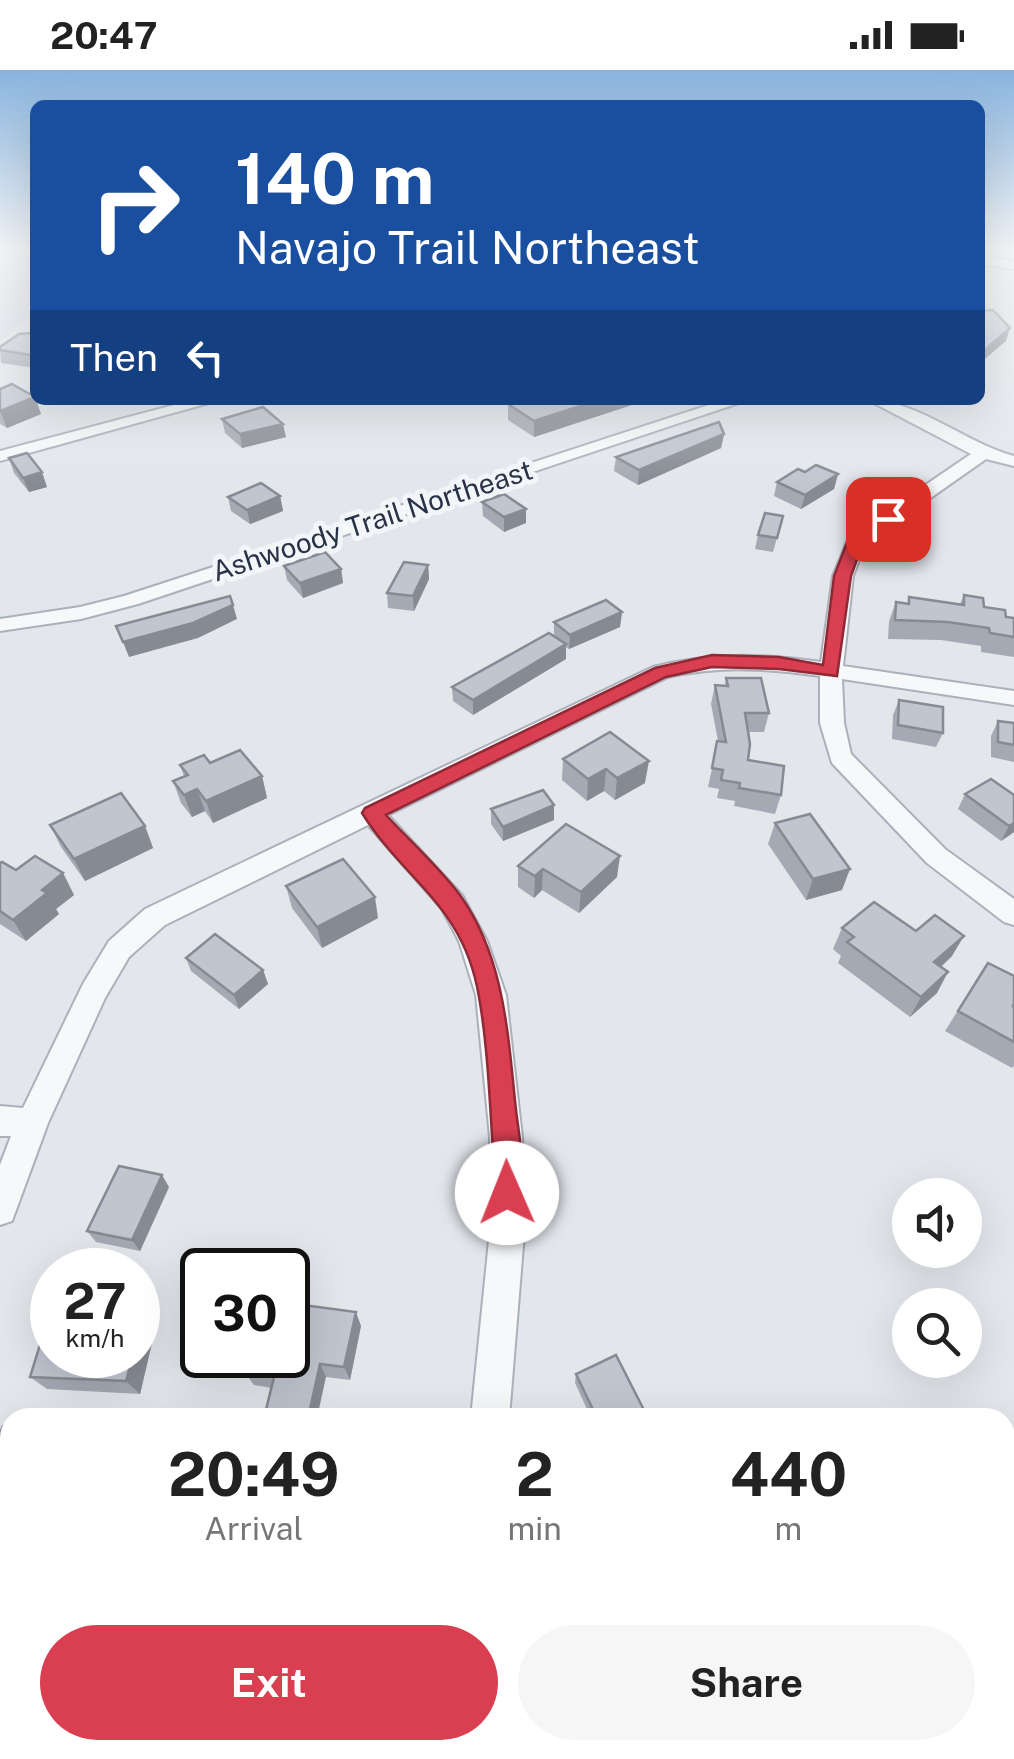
<!DOCTYPE html>
<html lang="en">
<head>
<meta charset="utf-8">
<style>
	body { margin:0; font-family:"Public Sans",sans-serif; background:#f6f6f6; color:#222; height:100vh; display:flex; flex-direction:column; font-size:38px; white-space:nowrap }
	* { box-sizing:border-box; margin:0 }
	p { font-size:32px; color:#767676 }
	.icon { flex:none; width:55px; height:55px; fill:none; stroke:currentColor; stroke-width:2; stroke-linecap:round; stroke-linejoin:round }
	.map { position:relative; flex:1; overflow:hidden }
	.side { position:absolute; left:0px; top:1338px; width:1015px; height:352px; display:flex; flex-direction:column; background:#fff; border-radius:30px 30px 0 0; box-shadow:0 10px 40px #0002 }
	.side>* { flex:none }
	.top-card { position:absolute; left:30px; top:30px; width:955px; height:305px; border-radius:15px; box-shadow:0 10px 40px #0002; background:#1a4fa0; color:#fff; overflow:hidden }
	.fabs { position:absolute; left:892px; top:1108px; display:grid; gap:20px }
	.fabs a { display:grid; place-items:center; width:90px; height:90px; border-radius:50%; background:#fff; box-shadow:0 10px 40px #0002; font-size:50px }
	.speed { position:absolute; left:30px; top:1178px; display:flex; gap:20px; font-size:50px; font-weight:700; text-align:center }
	.speed>* { display:grid; place-content:center; width:130px; height:130px; border-radius:50%; background:#fff; box-shadow:0 10px 40px #0002; line-height:1 }
	.speed small { font-size:25px; font-weight:400 }
	.speed .limit { border:5px solid #111; border-radius:15px; background:#fff; color:#111 }
	.pin { position:absolute; display:grid; place-items:center; width:85px; height:85px; color:#fff; margin:-42px; border-radius:20px; box-shadow:0 5px 15px #0006 }
	.me { position:absolute; width:110px; margin:-55px; rotate:359deg; stroke-linejoin:round; filter:drop-shadow(0 0 8px #0008) }
	.turn { display:flex; align-items:center; gap:35px; height:210px; padding:0 40px; font-size:45px }
	.turn .icon { width:130px; height:130px; stroke-width:2.5 }
	.turn b { display:block; font-size:70px; line-height:85px }
	.then { display:flex; align-items:center; height:95px; padding:0 40px; background:#0003; gap:20px; font-size:38px }
	.eta { display:flex; justify-content:space-evenly; align-items:center; height:170px; text-align:center }
	.eta b { font-size:60px; font-weight:700; line-height:70px }
	.primary-button { display:flex; gap:20px; margin-top:auto; padding:20px 40px }
	.primary-button a { flex:1; height:115px; border-radius:60px; background:#da3f51; color:#fff; font-size:40px; font-weight:700; line-height:115px; text-align:center }
	.primary-button a+a { background:#f6f6f6; color:#222 }
	.status { display:flex; justify-content:space-between; align-items:center; height:70px; padding:0 50px; background:#fff; direction:ltr }
	.status svg { height:28px; fill:currentColor }
	.map>svg:first-child { display:block }
</style>
</head>
<body>
<div class="status"><b>20:47</b><svg viewBox="0 0 49 12"><path d="M0 12V9h3v3zM5 12V6h3v6zM10 12V3h3v9zM15 12V0h3v12zM26 1h20v11H26zM47 4h2v5h-2z"/></svg></div>
<div class="map">
<svg width="1014" height="1689" viewBox="0 0 1014 1689">
	<rect width="100%" height="100%" fill="#e3e7ec"/>
	<path fill="#d4d9e2" d="M0,179H35V243L0,272Z"/>
	<g fill="none" stroke-linecap="round" stroke-linejoin="round">
		<defs>
			<path id="lane" d="M17,181L35,182V186L17,183Z"/>
			<g id="street">
				<path d="M980,186L1014,191V199L980,194Z"/>
				<path d="M193,330H220L0,391V381Z"/>
				<path d="M724,330H748L138,534L81,549L0,561V549L80,537L124,526Z"/>
				<path d="M868,330C918,330 965,373 1014,386V396L986,389L865,474L853,506L843,596L1014,621V635L842,609L844,653L851,684L945,779L1014,829V855L1004,852L927,793L832,693L820,653V606C767,598 720,596 668,607L388,745L462,825L487,871L506,925L522,1067L525,1151L509,1348H471L491,1151L490,1067L476,925L459,871L442,839L368,755L165,855L129,887L105,928L48,1053L12,1151L0,1155V1095L11,1066H0V1036L23,1038L83,914L109,871L145,839L653,597C710,582 763,584 821,592L833,506L849,467L971,384Z"/>
				<path d="M1005,1590L1014,1591V1635L1005,1634Z"/>
				<path d="M436,1680H482L481,1689H435Z"/>
			</g>
		</defs>
		<use href="#lane" stroke="#abb1ba" stroke-width="5"/>
		<use href="#street" stroke="#abb1ba" stroke-width="4"/>
		<use href="#lane" fill="#f7f8fa" fill-rule="evenodd"/>
		<use href="#street" fill="#f7f8fa" fill-rule="evenodd"/>
	</g>
	<g fill="#a5a9b3">
		<path d="M35,269V298L1,293L0,277Z"/>
		<path d="M0,319L36,330L41,344L7,358L0,354Z"/>
		<path d="M647,330L534,367L508,350V334Z"/>
		<path d="M222,349L286,367L242,378L225,363Z"/>
		<path d="M724,364L721,378L638,415L614,401L616,387Z"/>
		<path d="M9,388L47,417L29,422L14,403Z"/>
		<path d="M805,402L838,404L834,419L801,439L774,426L777,412Z"/>
		<path d="M280,426L283,441L250,454L231,441L228,427Z"/>
		<path d="M482,432L526,453L504,462L483,446Z"/>
		<path d="M783,446L773,482L755,479L758,465Z"/>
		<path d="M428,495L429,509L414,541L388,538L387,523Z"/>
		<path d="M284,496L341,499L343,513L303,528L287,510Z"/>
		<path d="M964,525L1006,547L1014,548V587L981,582V576L941,570L888,569L889,551L896,532L907,534L909,527L960,534Z"/>
		<path d="M622,542L620,557L569,579L566,577V589L473,645L453,631L452,617L554,566V552Z"/>
		<path d="M726,608L769,643L764,662H748V690L781,725L775,744L734,736L735,731L717,728L719,719L708,717L718,671L711,634L715,615L725,616Z"/>
		<path d="M899,630L943,663L936,677L892,669L893,645Z"/>
		<path d="M998,651L1014,653V692L991,687V666Z"/>
		<path d="M610,662L645,713L615,730L604,721L587,731L562,710L563,689Z"/>
		<path d="M210,693L262,706L267,728L213,753L205,741L192,747L181,733L173,711L184,706L180,695Z"/>
		<path d="M965,724L1014,725V762L1001,771L958,739Z"/>
		<path d="M554,735V750L503,771L491,754V739Z"/>
		<path d="M775,753L842,820L806,830L768,774Z"/>
		<path d="M50,755L145,756L153,778L85,811L61,777Z"/>
		<path d="M0,793L16,800L63,803L74,825L56,839L59,844L26,871L0,854Z"/>
		<path d="M518,796L617,807L579,843L542,820L534,828L518,817Z"/>
		<path d="M286,816L378,848L322,878L292,838Z"/>
		<path d="M842,858L952,886L941,897L937,923L910,947L838,893L841,886L833,879Z"/>
		<path d="M186,888L263,900L268,914L239,939L191,901Z"/>
		<path d="M988,893L1014,936V996L1012,998L945,961Z"/>
		<path d="M169,1117L140,1181L96,1172L87,1161Z"/>
		<path d="M141,1211L153,1226L147,1251L155,1260L140,1324L47,1319L30,1307Z"/>
		<path d="M361,1256L350,1310L326,1307L272,1318L254,1315L245,1303Z"/>
		<path d="M576,1304L648,1348H591L575,1313Z"/>
		<path d="M1005,1384L1014,1385V1477L1005,1476Z"/>
	</g>
	<g fill="#868a92">
		<path d="M1010,258L1006,271L980,293V284Z"/>
		<path d="M35,327L41,344L7,358L0,341Z"/>
		<path d="M599,330H647L534,367V351Z"/>
		<path d="M283,354L286,367L242,378L240,364Z"/>
		<path d="M724,364L721,378L638,415L639,400Z"/>
		<path d="M42,402L47,417L29,422L23,408Z"/>
		<path d="M838,404L834,419L801,439L805,425Z"/>
		<path d="M280,426L283,441L250,454L247,440Z"/>
		<path d="M526,439V453L504,462V447Z"/>
		<path d="M428,495L429,509L414,541L413,526Z"/>
		<path d="M341,499L343,513L303,528L300,513Z"/>
		<path d="M233,535L237,549L198,568L129,587L123,572Z"/>
		<path d="M622,542L620,557L569,579L570,565Z"/>
		<path d="M566,574V589L473,645V630Z"/>
		<path d="M649,691L645,713L615,730L617,708Z"/>
		<path d="M606,699L604,721L587,731L588,709Z"/>
		<path d="M262,706L267,728L213,753L206,731Z"/>
		<path d="M197,719L205,741L192,747L184,725Z"/>
		<path d="M554,735V750L503,771V757Z"/>
		<path d="M1014,753V762L1001,771L1009,756Z"/>
		<path d="M145,756L153,778L85,811L74,789Z"/>
		<path d="M620,786L617,807L579,843L581,822Z"/>
		<path d="M543,799L542,820L534,828L535,806Z"/>
		<path d="M850,799L842,820L806,830L813,809Z"/>
		<path d="M63,803L74,825L56,839L59,844L26,871L13,850L42,820Z"/>
		<path d="M375,827L378,848L322,878L317,857Z"/>
		<path d="M964,866L952,886L923,913L934,892Z"/>
		<path d="M263,900L268,914L239,939L234,925Z"/>
		<path d="M948,902L937,923L910,947L921,927Z"/>
		<path d="M162,1105L169,1117L140,1181L132,1170Z"/>
		<path d="M141,1211L153,1226L147,1251L155,1260L140,1324L126,1311L133,1285H138V1226Z"/>
		<path d="M356,1242L361,1256L350,1310L344,1297Z"/>
		<path d="M320,1294L326,1307L317,1348H308Z"/>
		<path d="M304,1680H312L309,1689H301Z"/>
	</g>
	<g fill="#c0c5d0" stroke="#868a92" stroke-width="2.5">
		<path d="M993,240L1010,258L980,284V258L982,257L980,255V241Z"/>
		<path d="M30,263L35,269V282L31,285L0,280V277L19,264Z"/>
		<path d="M12,314L35,327L0,341V319Z"/>
		<path d="M519,330H599L534,351L508,334Z"/>
		<path d="M263,337L283,354L240,364L222,349Z"/>
		<path d="M719,352L724,364L639,400L616,387Z"/>
		<path d="M27,383L42,402L23,408L9,388Z"/>
		<path d="M816,395L838,404L805,425L777,412L798,399L805,402Z"/>
		<path d="M261,413L280,426L247,440L228,427Z"/>
		<path d="M504,424L526,439L504,447L482,432Z"/>
		<path d="M765,443L783,446L777,468L758,465Z"/>
		<path d="M325,482L341,499L300,513L284,496Z"/>
		<path d="M404,492L428,495L413,526L387,523Z"/>
		<path d="M964,525L983,528L984,537L1005,540L1006,547L1014,548V567L990,563L989,558L948,552L895,550L896,532L909,534V527L964,535Z"/>
		<path d="M230,526L233,535L193,553L123,572L116,556Z"/>
		<path d="M606,530L622,542L570,565L554,552Z"/>
		<path d="M549,563L566,574L473,630L452,617Z"/>
		<path d="M726,608H761L769,643H745L750,674L748,690L784,696L781,725L739,718L740,713L721,710L723,700L712,698L717,671L726,672L715,615L728,616Z"/>
		<path d="M899,630L943,637V663L898,655Z"/>
		<path d="M998,651L1014,653V675L998,672Z"/>
		<path d="M610,662L649,691L617,708L606,699L588,709L563,689Z"/>
		<path d="M240,680L262,706L206,731L197,719L184,725L173,711L188,705L180,695L204,685L210,693Z"/>
		<path d="M991,709L1014,725V753L1009,756L965,724Z"/>
		<path d="M543,720L554,735L503,757L491,739Z"/>
		<path d="M121,723L145,756L74,789L50,755Z"/>
		<path d="M810,744L850,799L813,809L775,753Z"/>
		<path d="M566,754L620,786L581,822L543,799L535,806L518,796Z"/>
		<path d="M35,786L63,803L42,820L47,823L13,850L0,841V793L2,792L16,800Z"/>
		<path d="M343,789L375,827L317,857L286,816Z"/>
		<path d="M874,832L916,861L935,845L964,866L934,892L948,902L921,927L847,872L854,867L842,858Z"/>
		<path d="M215,864L263,900L234,925L186,888Z"/>
		<path d="M988,893L1014,906V933L1013,936H1014V972L958,941Z"/>
		<path d="M119,1096L162,1105L132,1170L87,1161Z"/>
		<path d="M288,1233L356,1242L344,1297L320,1294L308,1348H264L274,1307L245,1303L250,1285H288Z"/>
		<path d="M52,1236V1285H133L126,1311L30,1307Z"/>
		<path d="M138,1246H143L138,1268Z"/>
		<path d="M616,1285L648,1348H597L576,1304Z"/>
		<path d="M3,1356L10,1357V1484L0,1482V1363Z"/>
		<path d="M1005,1384L1014,1385V1468L1005,1467Z"/>
		<path d="M0,1522L10,1523V1660L0,1658Z"/>
		<path d="M234,1680H304L301,1689H231Z"/>
	</g>
	<linearGradient id="sky" x2="0" y2="1"><stop stop-color="#89b4de"/><stop offset="0.43" stop-color="#f2f4f6"/><stop offset="1" stop-color="#f2f4f6" stop-opacity="0"/></linearGradient>
	<rect width="1014" height="415" fill="url(#sky)"/>
	<path fill="#da3f51" stroke="#8e2935" stroke-width="2.5" d="M882,445L895,449L863,473L851,506L837,606L779,599L712,597L666,607L386,745C410,771 439,797 460,825C505,888 508,966 516,1040C519,1067 528,1107 517,1133L507,1136L497,1133C489,1112 494,1086 492,1065C489,1019 487,972 479,927C464,835 405,812 362,743L365,738L655,598L712,585L779,587L823,595L834,506L848,470Z"/>
	<g text-anchor="middle" dominant-baseline="central" stroke-width="10" stroke-linejoin="round" paint-order="stroke">
		<g font-size="28" fill="#293347" stroke="#f3f6f9">
			<text transform="translate(372 450) rotate(-18)">Ashwoody Trail Northeast</text>
		</g>
	</g>
</svg>
<div class="fabs">
<a><svg class="icon" aria-label="sound" viewBox="0 0 24 24"><path d="M4 9h4l5-4v14l-5-4H4zM17 9q2 3 0 6"/></svg></a>
<a><svg class="icon" aria-label="search" viewBox="0 0 24 24"><circle cx="10" cy="10" r="6"/><path d="M15 15l6 6"/></svg></a>
</div>
<div class="speed"><div>27<small>km/h</small></div><div class="limit">30</div></div>
<div class="pin" style="left:888px;top:449px;background:#d93025"><svg class="icon" aria-label="arrive" viewBox="0 0 24 24"><path d="M6 21V4h12l-3 4 3 4H6"/></svg></div>
<svg class="me" style="left:507px;top:1123px" viewBox="-20 -20 40 40"><circle r="19" fill="#fff"/><path d="M0-13L10 11 0 6-10 11z" fill="#da3f51"/></svg>
<div class="top-card">
<div class="turn"><svg class="icon" aria-label="right" viewBox="0 0 24 24"><path d="M7 20v-9h11M14 6l5 5-5 5"/></svg><div><b>140 m</b>Navajo Trail Northeast</div></div>
<div class="then">Then<svg class="icon" aria-label="left" viewBox="0 0 24 24"><path d="M17 20v-9H6M10 6l-5 5 5 5"/></svg></div>
</div>
<section class="side">
<div class="eta">
<div><b>20:49</b><p>Arrival</p></div>
<div><b>2</b><p>min</p></div>
<div><b>440</b><p>m</p></div>
</div>
<div class="primary-button"><a>Exit</a><a>Share</a></div>
</section>
</div>
</body>
</html>
